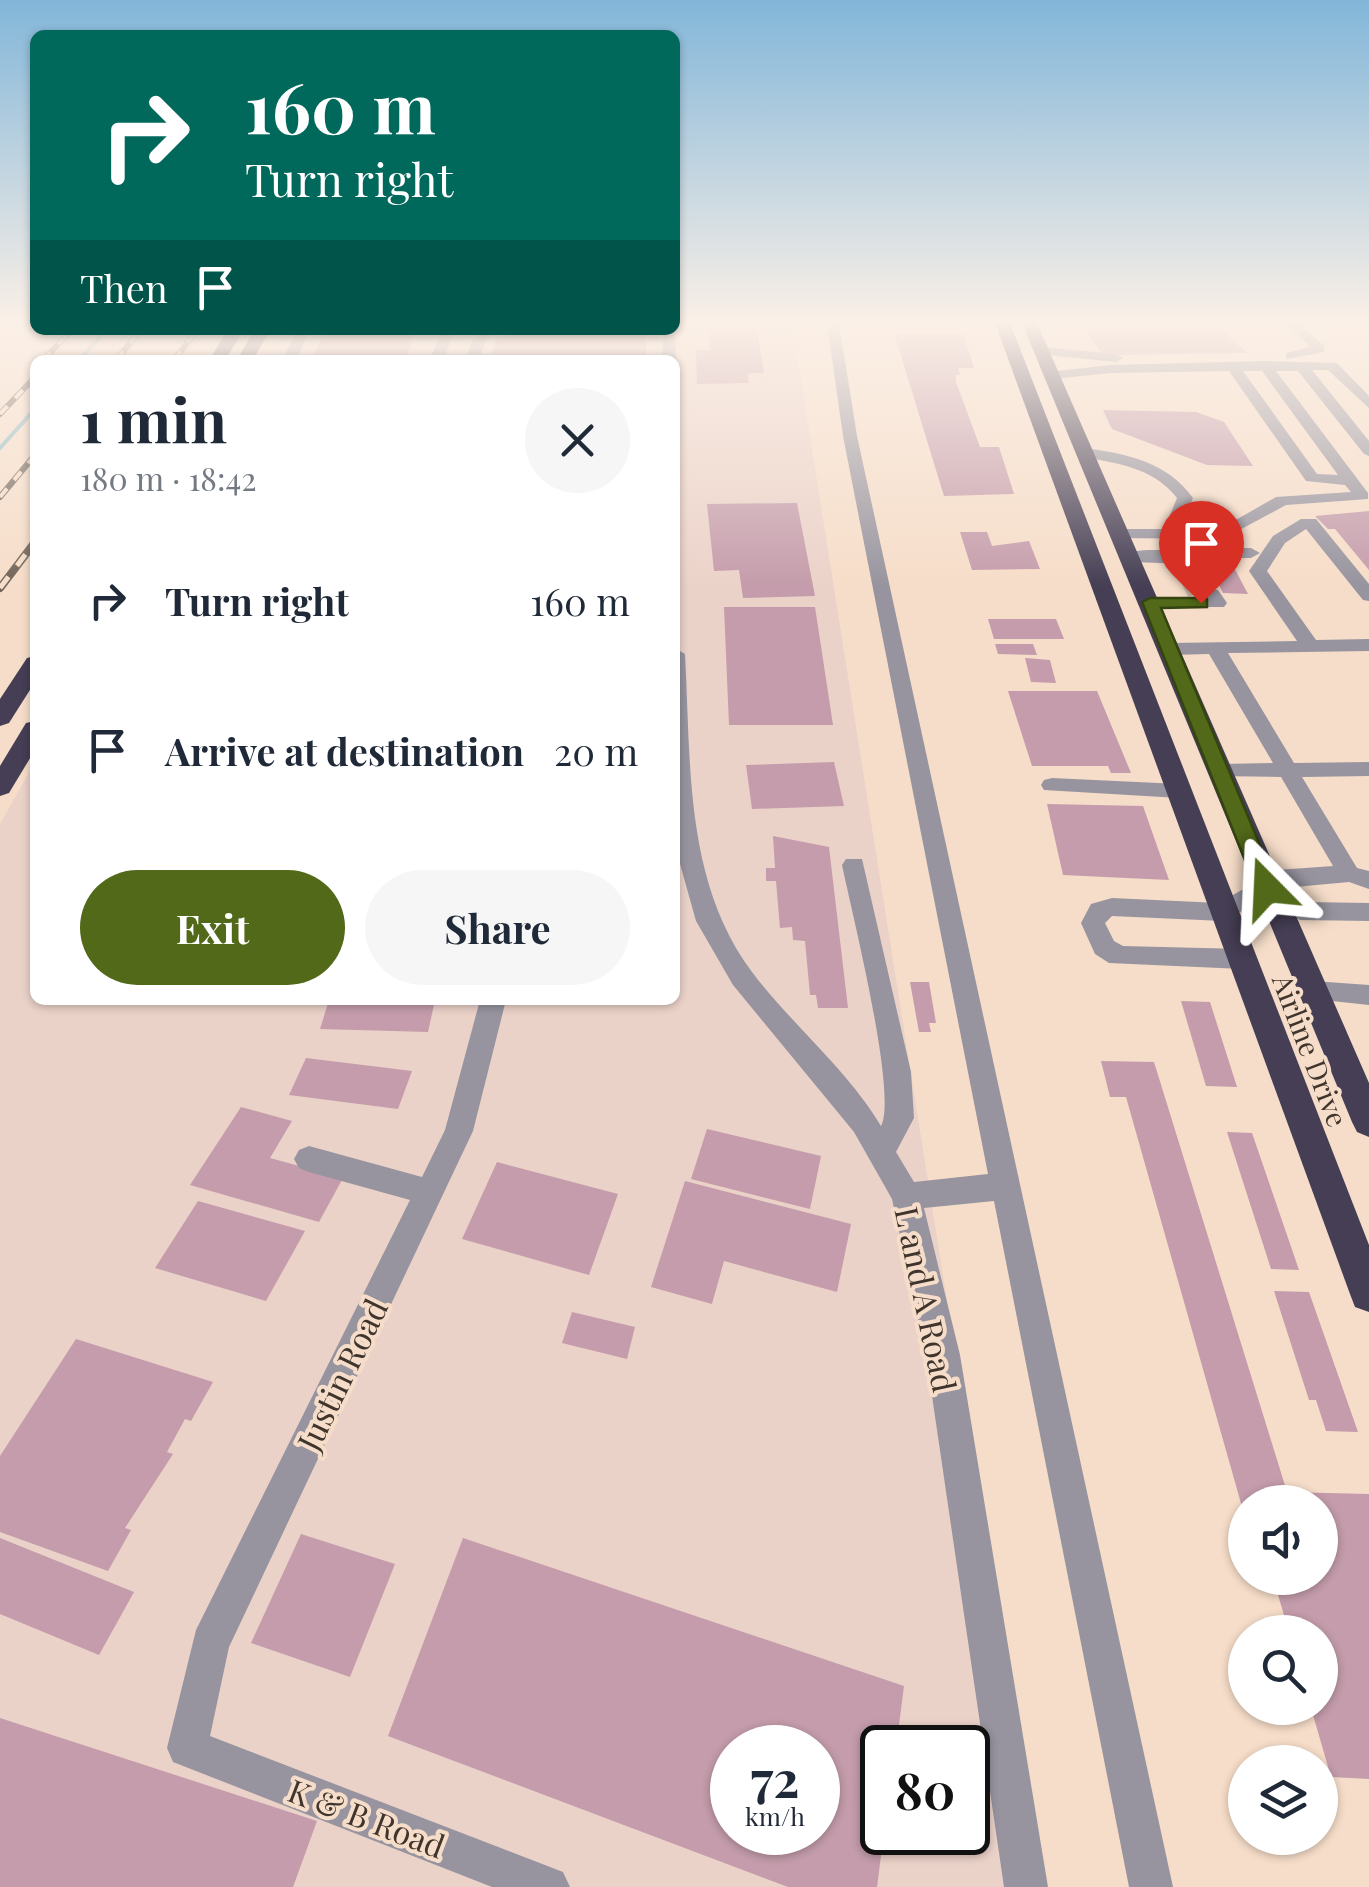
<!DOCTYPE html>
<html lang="en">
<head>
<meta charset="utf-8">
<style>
	body { margin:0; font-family:"Playfair Display",serif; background:#f6f6f7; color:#1f2937; height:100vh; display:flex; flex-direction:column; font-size:38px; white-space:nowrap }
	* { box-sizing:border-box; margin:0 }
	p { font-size:32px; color:#747a83 }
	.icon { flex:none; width:55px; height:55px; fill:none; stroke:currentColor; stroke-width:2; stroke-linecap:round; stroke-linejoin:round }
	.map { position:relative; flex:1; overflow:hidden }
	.details { position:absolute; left:30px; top:355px; width:650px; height:650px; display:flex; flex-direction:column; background:#fff; border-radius:15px; box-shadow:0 2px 8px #0004 }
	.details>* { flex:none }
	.hud { position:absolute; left:30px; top:30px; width:650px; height:305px; border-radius:15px; box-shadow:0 2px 8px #0004; background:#00695c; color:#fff; overflow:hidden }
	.tools { position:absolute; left:1228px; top:1485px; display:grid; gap:20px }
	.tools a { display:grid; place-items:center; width:110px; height:110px; border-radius:50%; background:#fff; box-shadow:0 2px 8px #0004; font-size:50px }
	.speed { position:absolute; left:710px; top:1725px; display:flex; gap:20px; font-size:50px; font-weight:700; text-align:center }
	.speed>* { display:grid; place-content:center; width:130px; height:130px; border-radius:50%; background:#fff; box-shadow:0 2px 8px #0004; line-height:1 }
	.speed small { font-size:25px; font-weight:400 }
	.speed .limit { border:5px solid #111; border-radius:15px; background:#fff; color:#111 }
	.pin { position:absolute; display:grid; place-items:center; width:85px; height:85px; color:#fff; margin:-102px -42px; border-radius:50% 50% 50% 0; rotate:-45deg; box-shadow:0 0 10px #0007 }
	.pin .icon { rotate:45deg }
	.me { position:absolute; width:110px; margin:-55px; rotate:339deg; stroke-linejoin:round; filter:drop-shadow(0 0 8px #0008) }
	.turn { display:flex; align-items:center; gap:35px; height:210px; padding:0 50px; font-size:45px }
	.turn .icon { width:130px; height:130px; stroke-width:2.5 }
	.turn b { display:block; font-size:70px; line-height:85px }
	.then { display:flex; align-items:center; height:95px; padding:0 50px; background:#0003; gap:20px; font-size:38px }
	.round { display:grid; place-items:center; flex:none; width:105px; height:105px; border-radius:52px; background:#f6f6f7 }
	.overview { display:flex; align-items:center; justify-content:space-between; height:170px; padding:0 50px }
	h1 { font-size:60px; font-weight:700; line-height:75px }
	.action { display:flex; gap:20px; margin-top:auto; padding:20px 50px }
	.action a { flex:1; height:115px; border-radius:60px; background:#516918; color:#fff; font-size:40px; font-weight:700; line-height:115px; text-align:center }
	.action a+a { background:#f6f6f7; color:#1f2937 }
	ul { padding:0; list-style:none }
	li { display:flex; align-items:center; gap:30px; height:150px; padding:0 50px }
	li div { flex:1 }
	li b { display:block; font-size:38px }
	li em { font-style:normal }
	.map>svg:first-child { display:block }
</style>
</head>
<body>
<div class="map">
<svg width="1369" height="1887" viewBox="0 0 1369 1887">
	<rect width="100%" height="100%" fill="#f6ddc9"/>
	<path fill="#ebd2c9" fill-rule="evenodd" d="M675,323H792L1040,1887H0V824L35,762V1000H675V360H263L280,330H675ZM732,1748H818V1832H732ZM882,1748H968V1832H882Z"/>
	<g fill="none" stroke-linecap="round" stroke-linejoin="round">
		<g stroke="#89b9c2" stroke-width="4">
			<path d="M79,360L106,330"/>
			<path d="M0,448L35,409"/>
		</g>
	</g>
	<g fill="#c49cab" fill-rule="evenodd">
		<path d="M695,323H756L764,373H748L749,383L697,384L696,350H710L708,332H718L696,329Z"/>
		<path d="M1080,323H1215L1247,353L1103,355Z"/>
		<path d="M325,330H415L406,360H312Z"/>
		<path d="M512,330H646V360H478L479,354H492L496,337L511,336Z"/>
		<path d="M894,333L963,334L974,368H958L960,375H956V382L980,447H999L1014,494L944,496Z"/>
		<path d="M1103,410L1196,412L1224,422L1253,466L1207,465L1112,429Z"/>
		<path d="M797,503L815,596L743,598L739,570L714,571L707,504Z"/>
		<path d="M1369,511V570L1335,529H1328L1315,516Z"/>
		<path d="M960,532H987L992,546L1029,541L1040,569L972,570Z"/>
		<path d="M1204,556H1228L1248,594L1223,593Z"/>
		<path d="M724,607H815L833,725H729Z"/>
		<path d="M988,619H1056L1064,639H994Z"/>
		<path d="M995,644H1033L1037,655L998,654Z"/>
		<path d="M1025,658L1050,660L1056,683L1031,682Z"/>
		<path d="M1008,691H1097L1131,773H1111L1108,766H1032Z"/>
		<path d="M834,762L844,806L752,809L746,765Z"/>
		<path d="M1047,804L1143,806L1169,880L1063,875Z"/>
		<path d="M773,836L829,847L848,1008H818L816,995H810L805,941L793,940L792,927L780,928L776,881H766V868H775Z"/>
		<path d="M910,982H929L936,1023H929L931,1032H919Z"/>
		<path d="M329,1000H435L428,1032L320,1029Z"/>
		<path d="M1181,1001L1210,1002L1237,1087L1206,1086Z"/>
		<path d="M306,1058L412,1071L398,1109L289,1095Z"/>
		<path d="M1101,1061L1154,1062L1287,1492L1369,1494V1779L1331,1777L1311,1708H1320V1632H1289L1273,1578H1320V1502H1245L1244,1514L1126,1097H1110Z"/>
		<path d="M241,1107L292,1121L270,1158L343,1178L319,1222L190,1185Z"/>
		<path d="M707,1129L821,1156L810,1209L691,1179Z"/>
		<path d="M1227,1132L1252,1133L1299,1270L1271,1269Z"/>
		<path d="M497,1162L618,1194L589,1275L462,1239Z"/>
		<path d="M685,1181L851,1224L837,1292L724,1261L712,1304L651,1287Z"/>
		<path d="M198,1201L305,1231L266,1301L155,1268Z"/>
		<path d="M1274,1291L1309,1292L1358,1432L1326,1431L1316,1400H1309Z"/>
		<path d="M572,1312L635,1327L627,1359L562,1343Z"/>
		<path d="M76,1339L213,1382L191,1421L185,1419L167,1452L173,1454L125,1528L131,1530L108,1571L0,1532V1456Z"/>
		<path d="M301,1534L395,1564L350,1677L251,1643Z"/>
		<path d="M0,1538L134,1592L99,1655L0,1614Z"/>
		<path d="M463,1538L904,1686L896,1748H882L884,1832L877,1887H788L388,1736ZM732,1748H818V1832H732Z"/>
		<path d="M0,1718L317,1821L293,1887H0Z"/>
	</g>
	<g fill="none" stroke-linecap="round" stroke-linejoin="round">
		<path stroke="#d1bbaa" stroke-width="19" stroke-dasharray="19 9" stroke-linecap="butt" d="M1189,577L1197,593"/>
		<g fill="#97949f" fill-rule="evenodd">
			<path d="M827,323H839L857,436L1173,1887H1129L994,1201L924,1208L960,1355L1048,1887H1004L926,1355L892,1199L854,1132L733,985L696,921L675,846V648L685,654C691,762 684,881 752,972C792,1025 847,1069 881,1126C898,1095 851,909 842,865L846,859H862L911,1072L914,1118L896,1152L914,1182L988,1174L843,436Z"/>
			<path d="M1286,323H1299L1324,346V352L1286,359V353L1310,347Z"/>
			<path d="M675,328L676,360H662L664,330Z"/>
			<path d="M298,330H310L296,360H282Z"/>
			<path d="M442,330H454L444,360H430Z"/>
			<path d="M483,330H496L485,342L479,360H465L472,341Z"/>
			<path d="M1042,347L1116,354L1123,358L1116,362L1037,354V348Z"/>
			<path d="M1265,361L1337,363L1369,396V408L1328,370H1312L1369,441V456L1364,454L1298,371H1276L1368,493V499L1286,505L1223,539L1115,538V530L1121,529H1220L1276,497L1351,492L1345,485L1306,481L1229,371L1111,373L1052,379L1047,378V372L1111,365ZM1243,371H1262L1338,475L1317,474Z"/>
			<path d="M1085,448C1128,454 1167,462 1193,498L1186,515L1172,519L1170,515L1177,498C1152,466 1116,464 1080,456L1077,453Z"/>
			<path d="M1301,519H1316L1369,584V601L1363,600L1306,529L1285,543L1267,571L1316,640L1369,639V651L1228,653L1294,763L1369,762V776L1302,777L1357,868L1369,871V889L1349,882L1284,888L1305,902L1369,903V921L1300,920L1265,899L1223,921L1112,916L1105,923L1114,941L1123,946L1242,949L1251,952L1255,959L1251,966L1242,969L1109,963L1095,954L1081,923L1091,904L1112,898L1219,903L1277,870L1333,866L1281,777L1213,776L1210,771L1221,764L1273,763L1209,654L1170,655L1160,649L1170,643L1297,641L1249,571L1273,536Z"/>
			<path d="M1201,548H1251L1260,553L1251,558H1206L1214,578L1205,583L1199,582L1189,564L1131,562L1122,557C1141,543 1179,556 1201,548Z"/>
			<path d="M1212,589L1218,590L1227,603L1224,607H1150L1141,602L1150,597H1205L1206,590Z"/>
			<path d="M1052,778L1179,784L1190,791L1179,798L1044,790L1041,785L1044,780Z"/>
			<path d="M1313,981L1369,985V1005L1304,998L1300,991L1304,984Z"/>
			<path d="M480,1000H506L473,1131L229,1647L210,1736L563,1872L570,1887H492L173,1762L167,1748L196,1630L410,1200L309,1172L299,1168L294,1159L299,1150L309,1146L422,1177L445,1130Z"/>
		</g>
		<g fill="#453e54" fill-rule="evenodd">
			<path d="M995,323H1010L1369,1245V1312L1355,1307L1350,1294Z"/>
			<path d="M1022,323H1037L1369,1083V1137L1357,1132L1352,1122Z"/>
			<path d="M228,330H244L225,360H209Z"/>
			<path d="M254,330H270L253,360H237Z"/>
			<path d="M35,656V682L9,723L0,726V699L27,658Z"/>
			<path d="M35,721V750L9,793L0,796V766L26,723Z"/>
		</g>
		<defs>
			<g id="rail-far1">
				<path d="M43,360L72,330"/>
				<path d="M116,360L141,330"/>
				<path d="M174,360L197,330"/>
				<path d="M0,414L35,377"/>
				<path d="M0,497L35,455"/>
			</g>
			<path id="rail" d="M0,588L35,542"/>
		</defs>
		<use href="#rail-far1" stroke="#726459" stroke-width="6"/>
		<use href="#rail" stroke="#726459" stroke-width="8"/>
		<use href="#rail-far1" stroke="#f6ddc9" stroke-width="4" stroke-dasharray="11" stroke-linecap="butt"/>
		<use href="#rail" stroke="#f6ddc9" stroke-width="5" stroke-dasharray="14" stroke-linecap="butt"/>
	</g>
	<linearGradient id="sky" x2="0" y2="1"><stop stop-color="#82b6d9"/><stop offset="0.55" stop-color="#fbf0e7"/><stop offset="1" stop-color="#fbf0e7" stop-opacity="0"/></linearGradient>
	<rect width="1369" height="587" fill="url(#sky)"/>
	<path fill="#516918" stroke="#354410" stroke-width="2.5" d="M1201,598L1207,599V607L1161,608L1278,888L1267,896L1256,888L1142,602L1150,598Z"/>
	<g text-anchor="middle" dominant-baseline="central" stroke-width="8" stroke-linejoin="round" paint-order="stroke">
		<g font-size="28" fill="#3f352d" stroke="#f6ddc9">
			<text transform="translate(1311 1050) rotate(69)">Airline Drive</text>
		</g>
		<g font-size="32" fill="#3f352d" stroke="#f6ddc9">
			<text transform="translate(927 1299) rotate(78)">L and A Road</text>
			<text transform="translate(341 1374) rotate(-64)">Justin Road</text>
			<text transform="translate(367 1817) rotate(21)">K &amp; B Road</text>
		</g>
	</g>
</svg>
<div class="tools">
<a><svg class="icon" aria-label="sound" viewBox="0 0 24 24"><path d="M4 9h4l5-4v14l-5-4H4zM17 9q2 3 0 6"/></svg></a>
<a><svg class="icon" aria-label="search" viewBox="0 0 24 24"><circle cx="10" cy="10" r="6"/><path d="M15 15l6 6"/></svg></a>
<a><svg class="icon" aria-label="layers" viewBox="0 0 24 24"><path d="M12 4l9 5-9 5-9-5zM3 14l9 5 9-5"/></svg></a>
</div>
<div class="speed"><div>72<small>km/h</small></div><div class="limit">80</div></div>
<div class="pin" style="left:1201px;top:603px;background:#d93025"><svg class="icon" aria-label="arrive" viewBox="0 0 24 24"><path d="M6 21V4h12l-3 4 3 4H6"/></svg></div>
<svg class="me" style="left:1267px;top:888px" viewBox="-20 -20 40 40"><path d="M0-17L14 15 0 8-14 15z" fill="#516918" stroke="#fff" stroke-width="4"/></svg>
<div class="hud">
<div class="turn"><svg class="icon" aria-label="right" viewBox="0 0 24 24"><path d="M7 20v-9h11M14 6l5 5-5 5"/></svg><div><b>160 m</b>Turn right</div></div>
<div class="then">Then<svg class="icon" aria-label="arrive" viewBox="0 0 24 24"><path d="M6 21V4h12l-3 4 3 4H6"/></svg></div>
</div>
<section class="details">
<div class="overview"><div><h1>1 min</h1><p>180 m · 18:42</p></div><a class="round"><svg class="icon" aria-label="close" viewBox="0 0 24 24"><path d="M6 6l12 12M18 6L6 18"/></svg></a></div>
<ul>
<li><svg class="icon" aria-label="right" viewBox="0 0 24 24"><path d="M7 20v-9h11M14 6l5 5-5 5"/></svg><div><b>Turn right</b></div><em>160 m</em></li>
<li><svg class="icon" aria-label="arrive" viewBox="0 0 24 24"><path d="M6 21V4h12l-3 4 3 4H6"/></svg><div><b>Arrive at destination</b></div><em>20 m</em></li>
</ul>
<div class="action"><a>Exit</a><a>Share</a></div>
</section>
</div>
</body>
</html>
